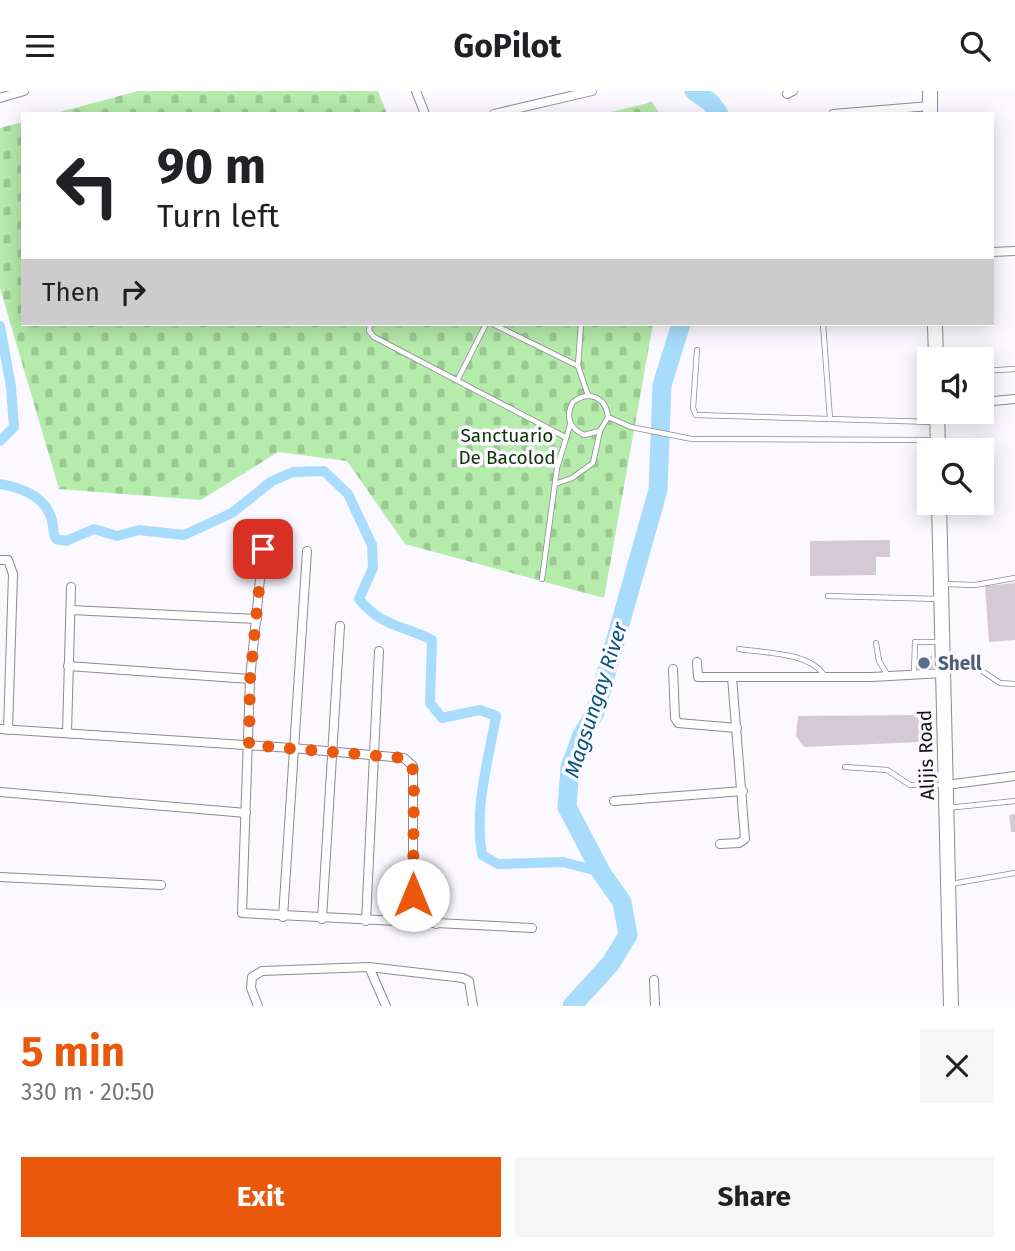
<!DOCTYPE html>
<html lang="en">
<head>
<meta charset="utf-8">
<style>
	body { margin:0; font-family:"Fira Sans",sans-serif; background:#f6f6f6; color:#202124; height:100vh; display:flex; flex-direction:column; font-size:26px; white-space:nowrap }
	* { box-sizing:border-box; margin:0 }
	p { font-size:23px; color:#757577 }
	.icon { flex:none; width:38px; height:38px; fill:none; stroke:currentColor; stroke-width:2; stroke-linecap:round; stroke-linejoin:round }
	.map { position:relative; height:915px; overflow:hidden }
	.drawer { display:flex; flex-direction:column; background:#fff; flex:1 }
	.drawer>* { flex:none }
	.banner { position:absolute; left:21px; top:21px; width:973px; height:214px; border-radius:0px; box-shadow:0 4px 18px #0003; background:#fff; color:#202124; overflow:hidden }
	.fabs { position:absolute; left:917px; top:256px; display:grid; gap:14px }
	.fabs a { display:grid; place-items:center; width:77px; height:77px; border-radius:0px; background:#fff; box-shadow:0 4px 18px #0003; font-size:35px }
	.pin { position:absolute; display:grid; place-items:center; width:60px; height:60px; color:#fff; margin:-30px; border-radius:14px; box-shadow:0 4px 10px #0006 }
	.me { position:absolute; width:77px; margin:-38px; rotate:0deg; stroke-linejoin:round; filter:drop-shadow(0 0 5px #0008) }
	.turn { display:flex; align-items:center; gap:24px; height:147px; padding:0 21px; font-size:32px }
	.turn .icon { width:91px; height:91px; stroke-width:2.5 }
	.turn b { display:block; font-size:49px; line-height:60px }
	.then { display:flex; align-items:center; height:66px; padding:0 21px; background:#0003; gap:14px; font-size:26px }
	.round { display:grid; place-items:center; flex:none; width:74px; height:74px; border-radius:0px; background:#f6f6f6 }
	.head { display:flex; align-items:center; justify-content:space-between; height:119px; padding:0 21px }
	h1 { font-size:42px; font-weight:700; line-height:52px; color:#ea580c }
	.button { display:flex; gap:14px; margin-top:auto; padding:14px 21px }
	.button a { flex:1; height:80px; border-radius:0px; background:#ea580c; color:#fff; font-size:28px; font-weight:700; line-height:80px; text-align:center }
	.button a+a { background:#f6f6f6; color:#202124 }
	header { display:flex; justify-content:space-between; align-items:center; height:91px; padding:0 21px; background:#fff; font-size:32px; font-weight:700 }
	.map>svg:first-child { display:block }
</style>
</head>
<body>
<header><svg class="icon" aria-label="menu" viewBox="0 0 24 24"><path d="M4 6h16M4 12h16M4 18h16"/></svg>GoPilot<svg class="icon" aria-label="search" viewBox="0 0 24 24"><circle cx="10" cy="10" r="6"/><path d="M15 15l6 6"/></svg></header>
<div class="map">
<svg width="1015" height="915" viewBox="0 0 1015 915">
	<defs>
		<pattern id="cemetery-stones" width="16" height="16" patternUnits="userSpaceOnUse" patternTransform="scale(1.75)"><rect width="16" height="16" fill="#b5ebab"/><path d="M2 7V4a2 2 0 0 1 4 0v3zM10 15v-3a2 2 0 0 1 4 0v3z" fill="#9bc992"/></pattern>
	</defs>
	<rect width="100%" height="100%" fill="#fbf9ff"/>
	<g fill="url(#cemetery-stones)">
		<path d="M138,0H378L387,23H52Z"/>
		<path d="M652,11L660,23H603Z"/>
		<path d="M23,31V233H653L604,507L405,453L347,370L278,361L201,409L59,398L0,197V37Z"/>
	</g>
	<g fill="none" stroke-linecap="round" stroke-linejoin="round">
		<g stroke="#a8dcfc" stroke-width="10">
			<path d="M0,235L11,296L14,336L0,350"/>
			<path d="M0,393C21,397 43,404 51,426C54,434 52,441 56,448L66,450L94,438L117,445L139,439L184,444L232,422L272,390L293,381L324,380L348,403L372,454L373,477L359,508C383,537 401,533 432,549L430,612L442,627L480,619L496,625C488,672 474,716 482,764L498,773L563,771L601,781"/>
		</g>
		<g stroke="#a8dcfc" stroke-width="19">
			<path d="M694,0L711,12L719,23"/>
			<path d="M572,915L611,872L628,844L622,811L601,781L567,716L570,676L582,644L595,622L658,399L662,294L681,233"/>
		</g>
	</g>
	<g fill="#d5cad3">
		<path d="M890,449V466H876V484L810,485V450Z"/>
		<path d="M1015,492V549L989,551L985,495Z"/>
		<path d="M932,565L933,577L916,578V566Z"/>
		<path d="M919,624L921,651L804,656L796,645L798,625Z"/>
		<path d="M1015,723V741H1011L1009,724Z"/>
	</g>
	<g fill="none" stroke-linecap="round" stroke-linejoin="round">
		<defs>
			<g id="lane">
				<path d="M370,233L369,240L374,246L565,346"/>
				<path d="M493,233L578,275"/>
				<path d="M581,233L578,275L588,304"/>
				<path d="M823,233L830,328L933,331"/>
				<path d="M697,259L693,317L696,324L830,328"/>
				<path d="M982,280L1015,278"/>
				<path d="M458,288L486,233"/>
				<path d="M608,326L631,336L692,348L936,349"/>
				<path d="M555,393L572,387L593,372L600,340L608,326C606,306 589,299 573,311C565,325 569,337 584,344L600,340"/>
				<path d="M542,488L557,377L570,334"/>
				<path d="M945,493L975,494L1015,487"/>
				<path d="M828,505L940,508"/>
				<path d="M876,552L879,570L888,585"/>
				<path d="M739,558C764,562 809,561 824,584"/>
				<path d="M947,578H979L1000,592L1015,593"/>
				<path d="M914,582L915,551H940"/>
				<path d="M845,676L887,679L910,694H943"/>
				<path d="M947,717L1015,710"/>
				<path d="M951,793L1015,782"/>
			</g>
			<g id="street">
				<path d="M416,0L425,23"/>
				<path d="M787,3L793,0"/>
				<path d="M0,7L24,0"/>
				<path d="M494,23L592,0"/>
				<path d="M833,23L930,15"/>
				<path d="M992,161L1015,160"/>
				<path d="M982,311L1015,308"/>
				<path d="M263,458L250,588L242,822L532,837"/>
				<path d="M0,469H8L13,483L8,639"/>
				<path d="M71,519L257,528"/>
				<path d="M697,571L698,586H732"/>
				<path d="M68,575L250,588"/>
				<path d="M673,578L675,627L678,632L737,637"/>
				<path d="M0,638L292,657L404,667L413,675V804L436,833"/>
				<path d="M67,642L71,496"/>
				<path d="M946,694L1015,685"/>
				<path d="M0,701L246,722"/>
				<path d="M614,710L743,700"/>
				<path d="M720,753L739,752L745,748L732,586H872L943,582"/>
				<path d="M0,786L161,794"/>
				<path d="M283,826L307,460"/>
				<path d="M322,828L340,535"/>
				<path d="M366,830L379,560"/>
				<path d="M369,876L386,915"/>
				<path d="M654,889L655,915"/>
				<path d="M258,915L251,897L252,886L262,880L369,876L463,887L469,890L473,915"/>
			</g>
			<g id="primary">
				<path d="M930,0V23"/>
				<path d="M935,233L936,268"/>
				<path d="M937,320L938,359"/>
				<path d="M939,411L951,915"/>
			</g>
		</defs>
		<use href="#lane" stroke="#8d8995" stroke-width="6"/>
		<use href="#street" stroke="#8d8995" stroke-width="10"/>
		<use href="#primary" stroke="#8d8995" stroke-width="16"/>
		<use href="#lane" stroke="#fff" stroke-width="4.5"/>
		<use href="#street" stroke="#fff" stroke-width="8"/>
		<use href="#primary" stroke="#fff" stroke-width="14"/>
	</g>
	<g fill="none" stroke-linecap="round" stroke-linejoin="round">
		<path stroke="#ea580c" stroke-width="12" stroke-dasharray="0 21.6" d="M263,458L250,589L249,654L404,667L410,671L414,682L413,804"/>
	</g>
	<circle fill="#5c6f8a" stroke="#fbf9ff" stroke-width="2.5" cx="924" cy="572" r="7"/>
	<g text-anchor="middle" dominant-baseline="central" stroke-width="7" stroke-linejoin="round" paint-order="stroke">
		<g font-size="19" fill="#0d3505" stroke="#fbf9ff">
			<text x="507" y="344">Sanctuario<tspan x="507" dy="22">De Bacolod</tspan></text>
		</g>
		<g font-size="19" font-weight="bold" fill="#4e5e75" stroke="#fbf9ff" text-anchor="start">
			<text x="938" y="572">Shell</text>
		</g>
		<g font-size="19" fill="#151318" stroke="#fbf9ff">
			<text transform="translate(926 664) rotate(-92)">Alijis Road</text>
		</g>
		<g font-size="21" font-style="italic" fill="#095578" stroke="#fbf9ff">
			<text transform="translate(596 609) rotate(-72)">Magsungay River</text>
		</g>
	</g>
</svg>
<div class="fabs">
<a><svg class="icon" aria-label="sound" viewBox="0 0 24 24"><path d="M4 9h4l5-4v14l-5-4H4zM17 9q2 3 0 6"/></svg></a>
<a><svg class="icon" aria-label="search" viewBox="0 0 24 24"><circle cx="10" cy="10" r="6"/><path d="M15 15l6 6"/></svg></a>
</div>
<div class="pin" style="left:263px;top:458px;background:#d93025"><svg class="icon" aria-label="arrive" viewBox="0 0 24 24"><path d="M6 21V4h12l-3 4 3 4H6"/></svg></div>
<svg class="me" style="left:413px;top:804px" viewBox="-20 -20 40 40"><circle r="19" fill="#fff"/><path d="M0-13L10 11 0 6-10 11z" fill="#ea580c"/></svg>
<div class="banner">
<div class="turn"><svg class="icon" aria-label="left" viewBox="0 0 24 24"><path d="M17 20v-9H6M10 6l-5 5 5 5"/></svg><div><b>90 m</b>Turn left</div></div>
<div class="then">Then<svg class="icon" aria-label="right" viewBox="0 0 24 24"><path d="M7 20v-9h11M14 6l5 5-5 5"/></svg></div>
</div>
</div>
<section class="drawer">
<div class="head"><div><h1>5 min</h1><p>330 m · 20:50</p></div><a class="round"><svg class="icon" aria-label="close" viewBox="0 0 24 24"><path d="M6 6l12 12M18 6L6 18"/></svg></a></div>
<div class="button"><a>Exit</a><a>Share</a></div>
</section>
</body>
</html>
